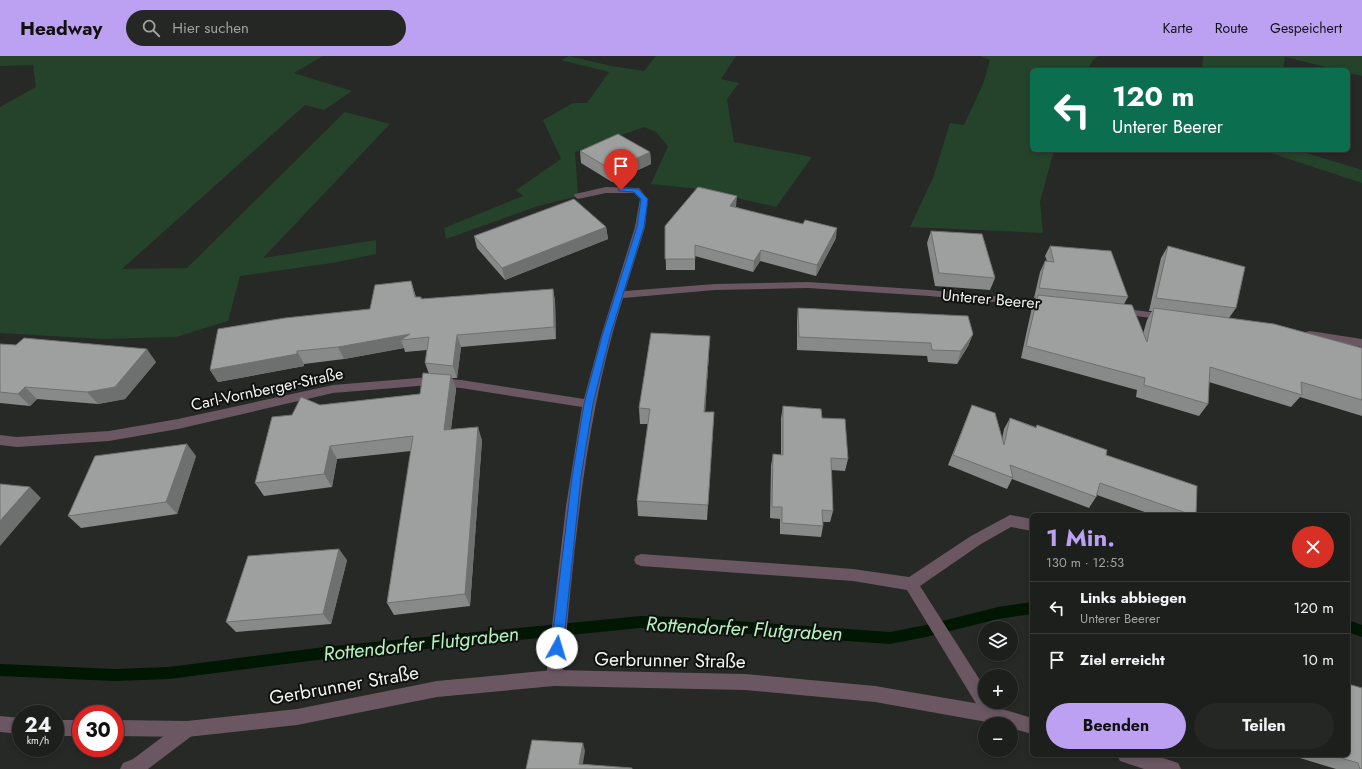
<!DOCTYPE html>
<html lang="de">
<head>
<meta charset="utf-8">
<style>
	body { margin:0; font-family:Jost,sans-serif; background:#252725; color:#f1f3f6; height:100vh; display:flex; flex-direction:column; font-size:15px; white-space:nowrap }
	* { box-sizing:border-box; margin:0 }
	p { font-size:13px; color:#a0a2a3 }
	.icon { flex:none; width:22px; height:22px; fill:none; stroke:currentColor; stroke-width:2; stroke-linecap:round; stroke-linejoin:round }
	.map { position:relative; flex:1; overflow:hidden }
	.panel { position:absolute; left:1030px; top:457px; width:320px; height:244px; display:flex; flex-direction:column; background:#1c1f1c; border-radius:6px; box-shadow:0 2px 6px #0003,0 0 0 1px #3a3d3b }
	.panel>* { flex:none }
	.banner { position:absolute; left:1030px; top:12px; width:320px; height:84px; border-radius:6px; box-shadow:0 2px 6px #0003,0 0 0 1px #3a3d3b; background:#0b6e4f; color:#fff; overflow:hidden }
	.tools { position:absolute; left:978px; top:565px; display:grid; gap:8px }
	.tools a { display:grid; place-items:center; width:40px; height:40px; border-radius:50%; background:#1c1f1c; box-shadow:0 2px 6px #0003,0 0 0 1px #3a3d3b; font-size:20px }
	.speed { position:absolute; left:12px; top:649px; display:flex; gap:8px; font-size:20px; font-weight:700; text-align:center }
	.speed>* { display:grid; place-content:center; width:52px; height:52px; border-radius:50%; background:#1c1f1c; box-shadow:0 2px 6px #0003,0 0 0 1px #3a3d3b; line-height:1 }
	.speed small { font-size:10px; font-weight:400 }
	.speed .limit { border:6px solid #d22; background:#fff; color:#111 }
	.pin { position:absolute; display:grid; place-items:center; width:34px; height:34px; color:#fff; margin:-41px -17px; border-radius:50% 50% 50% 0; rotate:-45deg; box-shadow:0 0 4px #0007 }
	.pin .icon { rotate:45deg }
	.me { position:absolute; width:44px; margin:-22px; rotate:6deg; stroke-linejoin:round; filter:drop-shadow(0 0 3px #0008) }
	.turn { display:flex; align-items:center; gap:14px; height:84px; padding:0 16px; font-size:18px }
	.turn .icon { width:52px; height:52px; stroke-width:2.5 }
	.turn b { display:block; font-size:28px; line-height:34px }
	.round { display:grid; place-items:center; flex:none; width:42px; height:42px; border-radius:21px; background:#252725 }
	.head { display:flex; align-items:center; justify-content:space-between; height:68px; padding:0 16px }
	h1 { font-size:24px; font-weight:700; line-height:30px; color:#bca0f2 }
	.button { display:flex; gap:8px; margin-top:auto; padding:8px 16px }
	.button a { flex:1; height:46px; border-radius:24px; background:#bca0f2; color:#111; font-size:16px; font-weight:700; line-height:46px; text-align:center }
	.button a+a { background:#252725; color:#f1f3f6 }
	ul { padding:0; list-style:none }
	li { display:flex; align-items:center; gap:12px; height:52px; padding:0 16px; border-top:1px solid #3a3d3b }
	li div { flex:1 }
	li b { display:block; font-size:15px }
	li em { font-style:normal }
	header { display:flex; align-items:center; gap:24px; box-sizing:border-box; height:56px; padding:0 20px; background:#bca0f2; color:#111 }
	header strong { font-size:19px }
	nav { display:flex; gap:22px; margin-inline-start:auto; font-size:14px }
	.search { width:280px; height:36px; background:#252725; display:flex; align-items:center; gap:10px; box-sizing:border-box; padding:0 14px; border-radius:22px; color:#a0a2a3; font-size:15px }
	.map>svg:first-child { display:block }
</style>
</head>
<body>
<header>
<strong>Headway</strong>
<div class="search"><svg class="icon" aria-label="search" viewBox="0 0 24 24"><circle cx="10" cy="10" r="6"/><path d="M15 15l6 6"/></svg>Hier suchen</div>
<nav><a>Karte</a><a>Route</a><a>Gespeichert</a></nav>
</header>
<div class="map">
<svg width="1362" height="713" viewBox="0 0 1362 713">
	<rect width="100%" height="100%" fill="#262926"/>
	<g fill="#25432a">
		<path d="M0,0H323L294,17L352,35L324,54L305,49L122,213L187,212L345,56L390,68L263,202L376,184V198L332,207L240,220L228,265L176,281L103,283L0,277V51L36,31L33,9L0,10Z"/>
		<path d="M569,0L611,10L644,15L656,0H736L721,23L739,27L727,43L734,86L812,101L776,151L698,133L651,128L668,90L656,76L644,71L575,96L578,140L538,150L446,183L444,172L523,140L516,134L561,103L543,64L573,47H587L609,16L561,4Z"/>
		<path d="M980,0H1099L1094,3L1087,14H1032V94H1054L1040,146L1043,177L910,171L933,122L950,67L964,69L983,28L990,4Z"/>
		<path d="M1203,0H1362V20L1348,17V14H1338L1285,1L1283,14H1202Z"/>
		<path d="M1262,94H1296L1362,114V127Z"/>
	</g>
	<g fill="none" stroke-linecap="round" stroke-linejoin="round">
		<g fill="#001703" fill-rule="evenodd">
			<path d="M1032,546V558L998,563L926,581L890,588L679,573L641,572L333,602L169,623L115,625L0,620V608L115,613L169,611L333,590L641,560L679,561L890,576L926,569L998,551Z"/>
			<path d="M1348,564L1362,569V581L1348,576Z"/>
		</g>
		<g fill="#6a5762" fill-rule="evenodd">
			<path d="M606,131L639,132L648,143L645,171L625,235L715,228L808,226L929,234L1049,245L1054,248L1049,251L929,240L808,232L715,234L623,242C583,367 575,492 562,622L560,628L554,630L548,628L546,622L566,450L582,351L461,332L430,329L333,337L178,373L109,385L17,391L0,389V379L17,381L109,375L178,363L333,329L430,321L461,324L584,343L601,280L635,171L640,143L634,137H606L578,143L574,140L575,138Z"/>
			<path d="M1119,252L1165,258L1169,259L1170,261L1169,263L1165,264L1115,257L1114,255Z"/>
			<path d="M1310,275L1362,283V291L1306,282L1305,279L1306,276Z"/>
			<path d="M1010,459L1032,463V475L1011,471L981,488L920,530L985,632V646H994L1000,658L998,664L992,666L986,664L907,534L853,525L641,510L636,508L634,504L636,500L641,498L853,513L909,521L971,480Z"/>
			<path d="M187,665L193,667L195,673L193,679L148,713H120L123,707L133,703L181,667Z"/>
		</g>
		<g fill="#6a5762" fill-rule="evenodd">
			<path d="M554,614L745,618L875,630L992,650L1032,662V678L1011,672V668H998L875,646L745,634L554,630L437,641L297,669L187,681L115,680V664L187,665L297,653L437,625Z"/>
			<path d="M0,660L21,662V678L0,676Z"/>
			<rect x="55" y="664" width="26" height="16"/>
			<path d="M1117,699H1154L1178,707L1181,713H1144L1120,705Z"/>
		</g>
	</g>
	<g fill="#878a88">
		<path d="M580,95L650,96L651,108L612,126L581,107Z"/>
		<path d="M736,151L836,182L816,220L760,205L753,216L695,200V214H666L665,170Z"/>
		<path d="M606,171L608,183L505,224L477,192L474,180Z"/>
		<path d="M931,175L995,222L990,234L935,230L927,187Z"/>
		<path d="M1050,190L1128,241L1124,248L1143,278L1147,264L1152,255H1149L1161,202L1168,190L1236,252L1229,262L1362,292V360L1300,341L1291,351L1209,326L1208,348L1199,360L1136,341L1137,334L1021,302L1032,251L1036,242H1034L1040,216L1045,205H1047L1045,200Z"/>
		<path d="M411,225L416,241L422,243L553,233L555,245L556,283L461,291L457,322H452L456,333L451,373L482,384L470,550L394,559L387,547L411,395L337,403L332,431L264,440L255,427L292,359L320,349L420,338L429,318L425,307L427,294L405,296L404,292L344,303L304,308V310L218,326L210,314L370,253Z"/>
		<path d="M798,252L973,278L968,290L957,308L928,306L927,300L797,294V264Z"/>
		<path d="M0,288L156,306L125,343L98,348L37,343L30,350L0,347Z"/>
		<path d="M709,296L705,356H714L707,464L638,460L637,445L648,368H640L639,352Z"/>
		<path d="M972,349L1002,383L1004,373L1010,362L1036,371L1037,369L1106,399L1196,459H1153L1097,439L1096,441L1089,452L1012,423L1007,433L948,409Z"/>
		<path d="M783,350L822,362L848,403L845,415L831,414L833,455L830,466H823V470L821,481L780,478V463L770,462L771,410L773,398L781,399V362Z"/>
		<path d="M196,400L177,458L81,472L68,460Z"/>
		<path d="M347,504L331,568L236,576L226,566Z"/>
		<path d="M1032,585V616H1031Z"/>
		<path d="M1348,628L1362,713H1336L1290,699H1348Z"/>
	</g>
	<g fill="#6e706f">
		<path d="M650,96L651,108L612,126V114Z"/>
		<path d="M737,140L736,151L729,160L730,150Z"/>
		<path d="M606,171L608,183L505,224L502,212Z"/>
		<path d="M837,172L836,182L816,220L817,209Z"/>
		<path d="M761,194L760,205L753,216L754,205Z"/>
		<path d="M411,225L415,238L419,253L415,241Z"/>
		<path d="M553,233L555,245L556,283L554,271Z"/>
		<path d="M410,278L401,284L404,292L344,303L338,291Z"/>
		<path d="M973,278L968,290L957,308L961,295Z"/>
		<path d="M457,279L461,291L457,322L453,310Z"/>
		<path d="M710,280L709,296L704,372V356Z"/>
		<path d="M147,293L156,306L125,343L98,348L87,336Z"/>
		<path d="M297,295L304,308V310L218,326L210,314Z"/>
		<path d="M451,319L456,333L449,388L444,374Z"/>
		<path d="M25,331L37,343L30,350L18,338Z"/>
		<path d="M478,371L482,384L470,550L465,538Z"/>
		<path d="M187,388L196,400L177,458L166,446Z"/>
		<path d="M330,390L337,403L332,431L324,418Z"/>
		<path d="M30,431L41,442L0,490V465Z"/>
		<path d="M339,493L347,504L331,568L323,558Z"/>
		<path d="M583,687L585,695L582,713L579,708Z"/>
	</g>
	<g fill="#9da09e" stroke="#6e706f">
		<path d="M618,78L650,96L612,114L580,95Z"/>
		<path d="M698,131L737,140L730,150L803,168L805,164L837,172L817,209L761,194L754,205L695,189V203H665V170Z"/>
		<path d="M574,143L606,171L502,212L474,180Z"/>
		<path d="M931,175L982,178L995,222L939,217Z"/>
		<path d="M1050,190L1111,195L1128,241L1039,232L1045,205L1054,206Z"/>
		<path d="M1168,190L1245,211L1236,252L1156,242Z"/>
		<path d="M411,225L415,241H421V243L553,233L554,271L457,279L453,310L425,307L429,281L401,284L410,278L338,291L297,295V298L210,314L218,273L285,262L370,253L375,229Z"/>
		<path d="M1038,239L1132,249L1147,286L1154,252L1274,268L1362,292V344L1301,326L1302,339L1210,311L1208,348L1144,329L1145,322L1026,290Z"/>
		<path d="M798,252L968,260L973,278L961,295L932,294L931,287L799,281Z"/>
		<path d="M651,277L710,280L704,356H714L708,449L637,445L650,353L639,352Z"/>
		<path d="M24,282L147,293L115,331L87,336L25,331L18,338L0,336V288L16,289Z"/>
		<path d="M423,317L451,319L444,374L478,371L465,538L387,547L413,380L330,390L324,418L255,427L272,361L292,359L301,341L320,349L420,338Z"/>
		<path d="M972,349L995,357L1004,389L1010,362L1036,372L1037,369L1107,394L1106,399L1197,430L1196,459H1192L1100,427L1096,441L1010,409L1013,422L953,399Z"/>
		<path d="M783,350L821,353L822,362L845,363L848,403L831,402L833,455L822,454L823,470L782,467V451H772L773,398L783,399Z"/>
		<path d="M187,388L166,446L68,460L95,400Z"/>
		<path d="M0,428L30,431L0,465Z"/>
		<path d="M339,493L323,558L226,566L248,500Z"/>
		<path d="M1348,628L1362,632V713H1360L1358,707L1331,699H1348Z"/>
		<path d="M532,684L583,687L579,708L632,712V713H526Z"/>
	</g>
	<path fill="#1a73e8" stroke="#114b97" d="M621,132L638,133L648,143L644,171L610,280L593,348L581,421L563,592L561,595L557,597L553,595L551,592L572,421L584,348L602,280L637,171L641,143L634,136L619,135L618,134Z"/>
	<g text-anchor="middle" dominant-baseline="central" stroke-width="4" stroke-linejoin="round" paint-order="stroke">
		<g font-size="16" fill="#f1f3f1" stroke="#101110">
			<text transform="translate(991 243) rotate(5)">Unterer Beerer</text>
			<text transform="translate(267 333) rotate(-12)">Carl-Vornberger-Straße</text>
		</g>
		<g font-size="19" fill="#f1f3f1" stroke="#101110">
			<text transform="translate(670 604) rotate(1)">Gerbrunner Straße</text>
			<text transform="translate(344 629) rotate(-10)">Gerbrunner Straße</text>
		</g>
		<g font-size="20" font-style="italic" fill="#b3f3bc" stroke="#101110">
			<text transform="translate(744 573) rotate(3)">Rottendorfer Flutgraben</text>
			<text transform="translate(421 588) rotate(-6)">Rottendorfer Flutgraben</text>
		</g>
	</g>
</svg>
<div class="tools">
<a><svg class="icon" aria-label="layers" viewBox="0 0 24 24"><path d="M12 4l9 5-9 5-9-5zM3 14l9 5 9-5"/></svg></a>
<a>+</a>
<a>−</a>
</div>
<div class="speed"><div>24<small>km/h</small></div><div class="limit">30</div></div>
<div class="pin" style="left:621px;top:134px;background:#d93025"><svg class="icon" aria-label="arrive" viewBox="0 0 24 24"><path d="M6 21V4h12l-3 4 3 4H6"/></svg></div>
<svg class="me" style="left:557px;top:592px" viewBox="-20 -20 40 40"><circle r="19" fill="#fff"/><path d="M0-13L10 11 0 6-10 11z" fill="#1a73e8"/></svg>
<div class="banner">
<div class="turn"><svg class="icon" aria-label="left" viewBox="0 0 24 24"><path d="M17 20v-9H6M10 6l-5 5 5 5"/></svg><div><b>120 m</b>Unterer Beerer</div></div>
</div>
<section class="panel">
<div class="head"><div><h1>1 Min.</h1><p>130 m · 12:53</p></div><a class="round" style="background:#d93025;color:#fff"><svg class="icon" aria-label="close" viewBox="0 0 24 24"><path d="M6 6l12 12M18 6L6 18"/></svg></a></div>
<ul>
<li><svg class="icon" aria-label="left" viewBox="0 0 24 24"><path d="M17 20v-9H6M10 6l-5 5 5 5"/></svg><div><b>Links abbiegen</b><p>Unterer Beerer</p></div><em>120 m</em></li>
<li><svg class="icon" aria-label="arrive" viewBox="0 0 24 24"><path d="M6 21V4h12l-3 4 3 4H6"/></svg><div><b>Ziel erreicht</b></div><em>10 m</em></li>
</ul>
<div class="button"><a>Beenden</a><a>Teilen</a></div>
</section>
</div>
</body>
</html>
